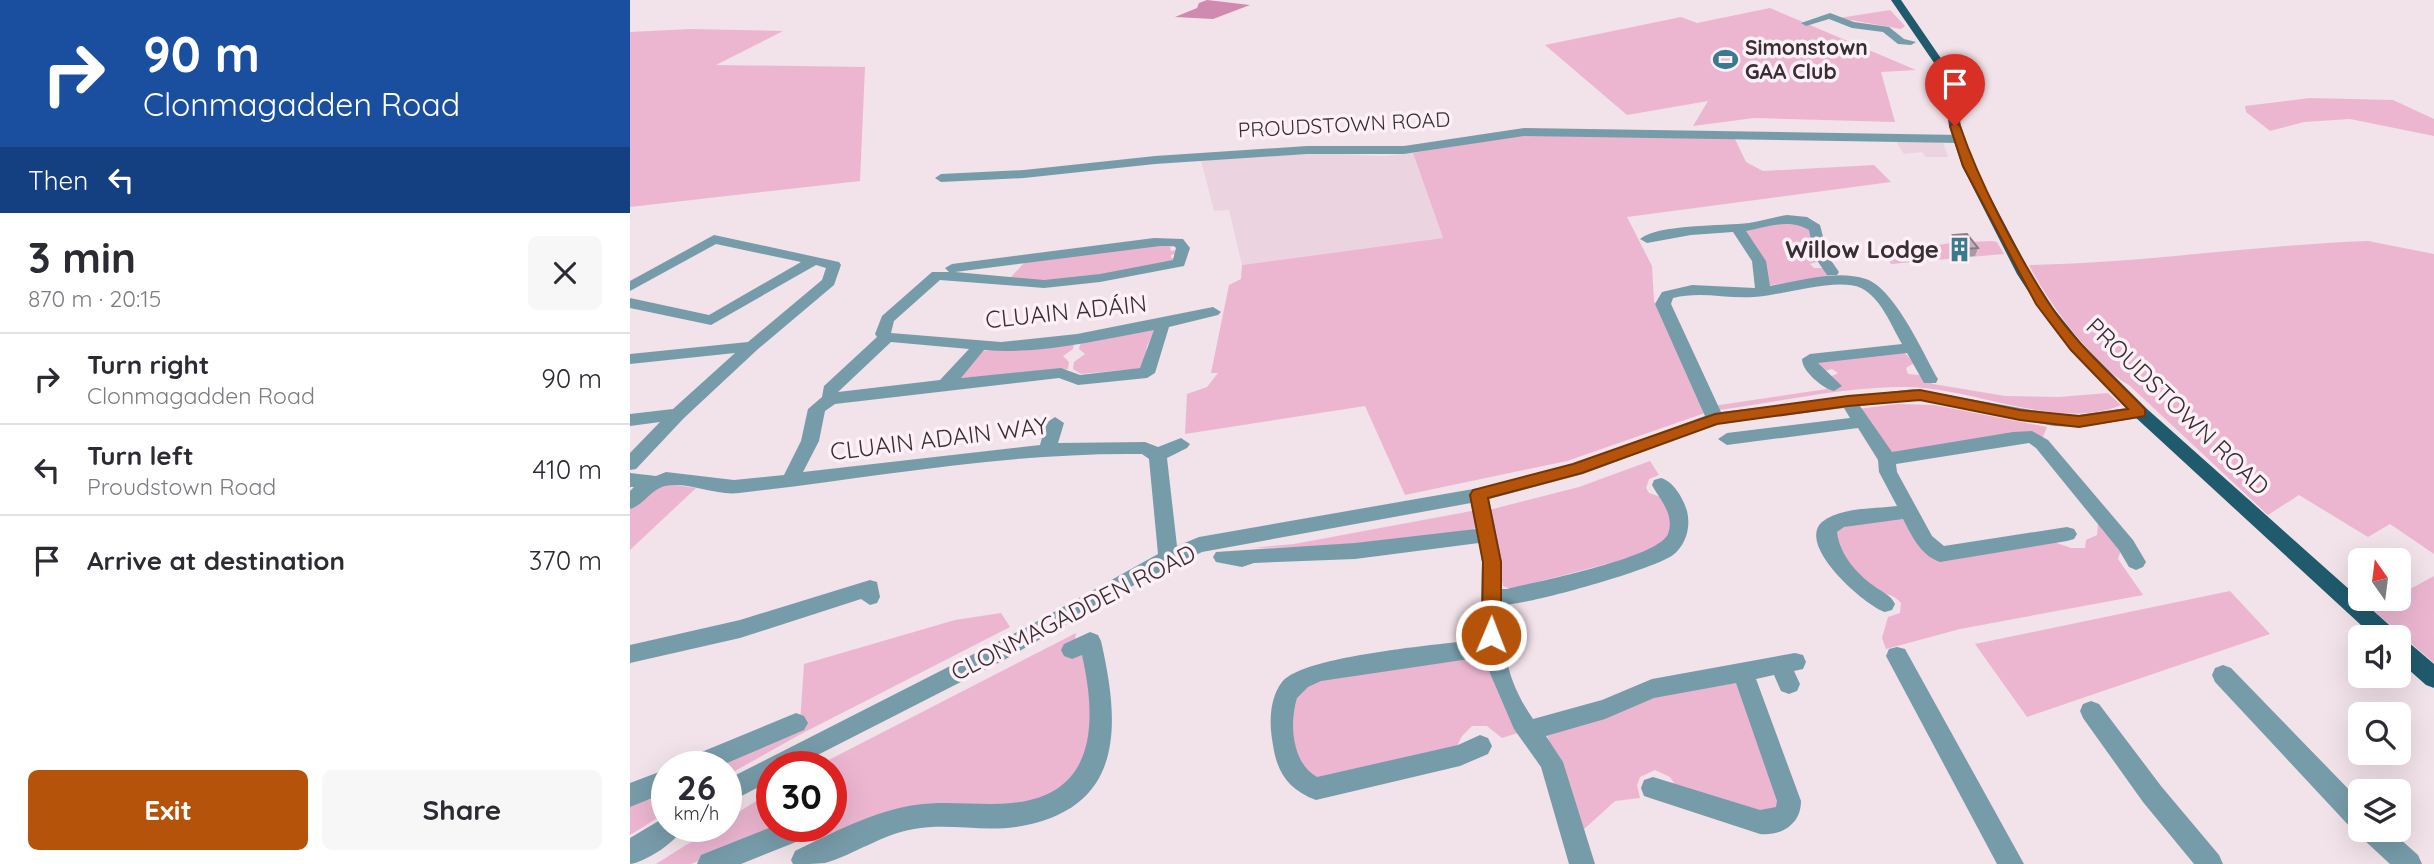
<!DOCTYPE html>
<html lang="en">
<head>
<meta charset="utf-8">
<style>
	body { margin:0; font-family:Quicksand,sans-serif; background:#f7f7f7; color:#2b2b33; height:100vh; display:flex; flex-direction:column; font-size:26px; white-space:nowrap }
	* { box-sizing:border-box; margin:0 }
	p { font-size:23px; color:#7c7c81 }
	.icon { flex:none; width:38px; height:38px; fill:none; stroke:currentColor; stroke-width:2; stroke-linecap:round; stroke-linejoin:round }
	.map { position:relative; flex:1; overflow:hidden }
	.drawer { display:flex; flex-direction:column; background:#fff; width:630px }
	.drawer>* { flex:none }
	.hud { background:#1a4fa0; color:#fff; overflow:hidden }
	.needle { width:46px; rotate:346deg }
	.buttons { position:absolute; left:1718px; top:548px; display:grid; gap:14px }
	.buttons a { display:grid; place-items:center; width:63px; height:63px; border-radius:10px; background:#fff; box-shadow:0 7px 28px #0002; font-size:35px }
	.speed { position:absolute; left:21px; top:751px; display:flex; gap:14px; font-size:35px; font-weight:700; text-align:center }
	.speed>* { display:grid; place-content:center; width:91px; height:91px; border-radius:50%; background:#fff; box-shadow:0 7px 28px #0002; line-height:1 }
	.speed small { font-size:18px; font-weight:400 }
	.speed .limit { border:10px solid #d22; background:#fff; color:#111 }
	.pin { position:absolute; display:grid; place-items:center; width:60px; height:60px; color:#fff; margin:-72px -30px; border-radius:50% 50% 50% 0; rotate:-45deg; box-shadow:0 0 7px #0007 }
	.pin .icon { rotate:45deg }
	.me { position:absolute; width:77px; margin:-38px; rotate:1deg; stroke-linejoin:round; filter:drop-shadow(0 0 5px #0008) }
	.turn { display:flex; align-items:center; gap:24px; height:147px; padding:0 28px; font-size:32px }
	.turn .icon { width:91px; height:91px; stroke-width:2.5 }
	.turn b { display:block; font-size:49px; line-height:60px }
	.then { display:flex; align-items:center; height:66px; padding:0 28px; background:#0003; gap:14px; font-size:26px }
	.round { display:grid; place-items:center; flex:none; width:74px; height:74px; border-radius:10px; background:#f7f7f7 }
	.overview { display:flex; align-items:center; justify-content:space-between; height:119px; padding:0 28px }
	h1 { font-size:42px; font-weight:700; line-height:52px }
	.cta { display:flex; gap:14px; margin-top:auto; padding:14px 28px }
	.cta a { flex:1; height:80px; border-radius:10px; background:#b45309; color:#fff; font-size:28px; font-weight:700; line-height:80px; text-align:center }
	.cta a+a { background:#f7f7f7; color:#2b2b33 }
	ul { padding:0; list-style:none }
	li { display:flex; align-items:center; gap:21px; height:91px; padding:0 28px; border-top:2px solid #e1e1e2 }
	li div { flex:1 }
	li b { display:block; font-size:26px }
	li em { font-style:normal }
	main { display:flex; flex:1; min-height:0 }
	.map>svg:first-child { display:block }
</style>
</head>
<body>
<main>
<section class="drawer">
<div class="hud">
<div class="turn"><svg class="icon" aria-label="right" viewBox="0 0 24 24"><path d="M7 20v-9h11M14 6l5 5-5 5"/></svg><div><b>90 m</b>Clonmagadden Road</div></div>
<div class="then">Then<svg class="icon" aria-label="left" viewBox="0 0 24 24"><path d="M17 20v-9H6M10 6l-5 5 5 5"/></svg></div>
</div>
<div class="overview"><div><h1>3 min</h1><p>870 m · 20:15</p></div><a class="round"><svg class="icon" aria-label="close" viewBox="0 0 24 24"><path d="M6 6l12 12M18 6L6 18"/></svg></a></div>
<ul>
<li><svg class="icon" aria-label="right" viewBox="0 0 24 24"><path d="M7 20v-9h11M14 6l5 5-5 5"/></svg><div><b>Turn right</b><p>Clonmagadden Road</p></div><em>90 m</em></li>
<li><svg class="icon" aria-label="left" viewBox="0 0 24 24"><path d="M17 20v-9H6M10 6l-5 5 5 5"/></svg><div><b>Turn left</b><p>Proudstown Road</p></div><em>410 m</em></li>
<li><svg class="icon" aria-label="arrive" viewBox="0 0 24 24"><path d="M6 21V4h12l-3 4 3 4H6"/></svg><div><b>Arrive at destination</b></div><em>370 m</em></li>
</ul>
<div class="cta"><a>Exit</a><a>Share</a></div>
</section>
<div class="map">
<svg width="1804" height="864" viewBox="0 0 1804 864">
	<rect width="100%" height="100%" fill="#f2e2e9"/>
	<g fill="#ebd4df">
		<path d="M1312,139L1318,157H1296L1292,152L1274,154L1266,141Z"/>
		<path d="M684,153L754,156L783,153L813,238L612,265L599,210L584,211L571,160Z"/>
	</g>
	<g fill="#ecb6d1">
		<path d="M1140,8L1286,70L1251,72L1265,122L1124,118L1063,126L1078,101L997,115L915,45L1051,17L1067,23Z"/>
		<path d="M1260,10L1275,26L1271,29L1209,18Z"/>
		<path d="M60,29L153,31L86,65L235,67L230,181L0,207V32Z"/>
		<path d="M1680,98L1763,100L1804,119V136L1720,119L1674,122L1640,131L1616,112L1615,106Z"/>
		<path d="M890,135L1104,137L1116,162L1133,171L1244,165L1261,182L997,217L1022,266L1024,301L1075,413L937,461L775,495L735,406L555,434L557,394L577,387L588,373H581L599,285L611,279L612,265L813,238L783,153Z"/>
		<path d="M1160,220L1179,225L1190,261L1180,264L1184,268H1194L1201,276L1136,286L1113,231Z"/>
		<path d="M1362,241L1367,242L1374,254L1261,264L1254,253L1321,243Z"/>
		<path d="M1738,241L1804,254V554L1760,524L1738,537L1669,495L1638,515L1499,385C1464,366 1417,301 1399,265C1513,263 1625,245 1738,241Z"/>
		<path d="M542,243L548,246L540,247L541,251L548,250V254L541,255V258L548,257L546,260C513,267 407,294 381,277L395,262Z"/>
		<path d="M526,328L517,346L513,368L451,374L443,369L444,362L455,354L449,349L451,341Z"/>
		<path d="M444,343L443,349L433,356L439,362L438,369L329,378L353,351Z"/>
		<path d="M1274,352L1284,363L1276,368L1278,374L1289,375L1303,384L1375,396L1429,397L1478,393L1491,405C1429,432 1340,386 1274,387C1212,387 1149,402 1088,410L1083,406L1197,389L1190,382L1208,373L1202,369L1195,371L1184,362Z"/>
		<path d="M1267,404L1304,405L1417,427L1412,439L1261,454L1228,409Z"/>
		<path d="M1020,461L1029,475L1019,479L1016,488L1019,493L1037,499L1043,511L1040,537L1015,554L881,589L873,586L859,510L949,487Z"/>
		<path d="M31,483L66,488L0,550V506Z"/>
		<path d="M847,510L848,526L842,530L704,547L622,548L664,544Z"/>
		<path d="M1267,517L1273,519L1310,558L1321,560L1421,541L1441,548H1455L1456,540L1467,535L1468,524L1492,547L1488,559L1513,595L1330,629L1256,649L1252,638L1258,617L1270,613L1271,603C1262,592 1251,595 1242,588C1221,572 1211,553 1205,528Z"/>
		<path d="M1804,576V663L1743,610L1769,598V595Z"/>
		<path d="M1600,591L1640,634L1397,717L1345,644Z"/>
		<path d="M371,613L380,627L171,734L96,776V766H78L170,723L174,664L325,620Z"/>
		<path d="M446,633L443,652L455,653L463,691L456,764L415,802L195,843L182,841L176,826H201V766H187Z"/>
		<path d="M854,657L891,732L872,738L857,726H842L832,736L825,750L689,782L667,762L660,712L669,687L679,681Z"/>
		<path d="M1107,682L1152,797L1145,815L1047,788L1040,777L1025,770L1010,777L1007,785L1010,798L985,801L952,831L917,735L1009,699Z"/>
		<path d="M19,794L28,802L37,797V812L0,835V799Z"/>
		<path d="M131,798L143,830L61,864H26L86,826H96V820Z"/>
	</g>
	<path fill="#d18aaf" d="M577,0L620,5L583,19L545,17L567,8L569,3Z"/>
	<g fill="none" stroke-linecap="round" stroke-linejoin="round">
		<g fill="#779ca9" fill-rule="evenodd">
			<path d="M1200,13L1224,22L1259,27L1274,39L1286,42L1281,45L1268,44L1253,32L1222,28L1199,19L1176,26L1171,23Z"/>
			<path d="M894,128L1330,135L1336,139L1330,143L894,136L774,154H677L525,164L394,178L311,182L305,178L311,174L394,170L525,156L677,146H774Z"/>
			<path d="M1157,215L1177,217L1190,225L1198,256L1209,272L1207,275H1197L1184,256L1179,230C1159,218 1137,227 1116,231L1136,261L1140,286C1169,281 1207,269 1236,279C1265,289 1293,353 1308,379L1306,383H1294L1277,353L1188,363L1212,386L1204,391C1192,388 1172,371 1172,359L1180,354L1272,344C1261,325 1251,298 1231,288C1206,277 1151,296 1124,297C1096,299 1071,291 1043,298L1041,304L1091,412L1284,389L1424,414L1449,415L1510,406L1519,412L1510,418L1449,427L1424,426L1284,399L1230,406L1262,452L1383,432L1402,431L1418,440L1503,540L1516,562L1513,567L1506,570L1499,567L1489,550L1406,448L1399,443L1266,464L1267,472L1302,536L1314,546L1437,527L1444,529L1447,534L1444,539L1437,541L1310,562C1290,555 1282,536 1273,519L1214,527L1207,532C1210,555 1226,573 1244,586C1252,592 1261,595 1265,604L1262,610L1255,612C1234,605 1166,545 1192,522C1210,507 1244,509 1267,506L1249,472L1248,460L1228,428L1097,445L1088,439L1097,433L1220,418L1214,408L1087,424L953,474L859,499L872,562V589H877C905,582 1028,558 1038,534C1045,514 1030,500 1022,485L1024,480L1031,478C1044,482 1053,498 1057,511C1061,527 1056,545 1043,555C1022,570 898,605 872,605C872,650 877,681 903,719L972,700L1022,679L1165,653L1173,655L1176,662L1173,669L1164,671L1170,684L1167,691L1159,694L1151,691L1144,675L1126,679L1171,801C1171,824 1152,836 1130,834L1023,799L1014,796L1011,788L1014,780L1023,777L1130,810L1146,807L1147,801L1106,683L1024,698L975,719L916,736L933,762L965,864H939L911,767L884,729L853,657L691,681L678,687L667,698C659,724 662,763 687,777L828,745L850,735L858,738L862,746L858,754L830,766L686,800C659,790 647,773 643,745C639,724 639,699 652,682C674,655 811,645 850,639L852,562L849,543L725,559L624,563L612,567L586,562L583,557L586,552L725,543L846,529L841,503L572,552L513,580L374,660L166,766H142V780L96,804V780L397,627L528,554L519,459L512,454C377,452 242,478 109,493C85,496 58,481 35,486C20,490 14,505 0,509V491L4,487H0V473L26,476L36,472L104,480L154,475L171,441L178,409L192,397L194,386L247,337L245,334L252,316L302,272H319L315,268L322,264L524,238L553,239L560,248L554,266L470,282L414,288L310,280L264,321L261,333L371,342L447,334L583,307L591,312L588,315L539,327L525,373L517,378L448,385L429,378L205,404L195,411L189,441L173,472L410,445L416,423L425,417L434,423L428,443L515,442L528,447L551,438L560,444L557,448L537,458L547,546L569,537L849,488L943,464L1075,416L1025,304L1032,292L1062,285L1125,288L1122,261L1103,232L1061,235L1017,243L1010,239C1027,224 1094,226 1119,223C1132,221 1144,217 1157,215ZM530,246H544L546,248L543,260L470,274L414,280L325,272ZM524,330L510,368L450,375L431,368L331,378L354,350C409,355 469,340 524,330ZM261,342L339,349L310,380L208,392Z"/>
			<path d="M84,235L209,262L211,265L204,285L128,349L54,418L6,469L0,470V453L30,422L0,426V414L43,409L105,353L0,364V354L118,342L192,280L196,268L186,265L81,325L0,308V298L79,315L171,262L86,244L0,291V281Z"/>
			<path d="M240,580L247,582L250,597L247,603L240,605L231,599L110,638L0,663V645L110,620Z"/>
			<path d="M460,632L468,635L471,641C491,728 494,810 386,827C352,832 318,823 284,829C250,835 226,854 195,863C186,864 173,864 163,864L161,860L165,851C203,833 243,811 285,805C317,800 350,806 382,803C467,795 467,722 452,655L442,659L434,656L431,650L434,644Z"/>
			<path d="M1267,647L1275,649L1394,864H1367L1256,656L1259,649Z"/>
			<path d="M1593,665L1601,668L1731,802V830H1760L1788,855L1792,864H1760L1733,839L1730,832L1722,829L1585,682L1582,675L1585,668Z"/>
			<path d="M1461,701L1469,704L1531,786L1589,855L1593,864H1564L1513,802L1453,718L1450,711L1453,704Z"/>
			<path d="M166,713L174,716L178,723L174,730L90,766H53L57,758Z"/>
			<path d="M37,769V792L0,807V783Z"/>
			<path d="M37,816V826H54C48,841 16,862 0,864V838Z"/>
			<path d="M144,826H178L180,829L176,838L111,864H67L71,855Z"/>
		</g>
		<g fill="#1f5b6d" fill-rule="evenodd">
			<path d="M1261,0H1271L1321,73L1331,126L1344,166L1401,274L1424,309L1452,344L1516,408L1766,631L1769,637H1744L1504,416L1440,350L1413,314L1387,274L1332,166L1319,126L1311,73Z"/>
			<path d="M1769,638L1777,641L1804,664V688L1796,685L1769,661Z"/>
		</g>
	</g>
	<path fill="#a79aa0" d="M1323,235L1348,248L1345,256L1332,257L1321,243Z"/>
	<path fill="#c2b3ba" stroke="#887d82" stroke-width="2" d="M1337,234L1348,248L1334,249L1323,235Z"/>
	<path fill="#b45309" stroke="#753606" stroke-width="2" d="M1325,122L1330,126C1350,184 1385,250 1418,302C1444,342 1482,375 1515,409V416L1449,427L1390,420L1290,400L1218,406L1087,424L952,473L858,498L871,562V635L868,640H854L852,635L853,562L840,495L843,490L943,464L1085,414L1218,396L1290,390L1390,410L1449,416L1498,409L1441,350L1406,304L1333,166L1320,126Z"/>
	<defs>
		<symbol id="stadium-bare" viewBox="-9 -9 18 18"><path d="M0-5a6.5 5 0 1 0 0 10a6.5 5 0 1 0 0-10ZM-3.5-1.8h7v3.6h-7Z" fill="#3a7a8e" stroke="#ffeff7" stroke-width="2.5" paint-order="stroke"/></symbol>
		<symbol id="building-bare" viewBox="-9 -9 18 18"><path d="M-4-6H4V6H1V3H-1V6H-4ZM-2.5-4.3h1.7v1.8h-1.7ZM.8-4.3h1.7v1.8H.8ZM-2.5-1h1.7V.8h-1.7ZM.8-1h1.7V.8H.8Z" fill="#3a7a8e" stroke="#ffeff7" stroke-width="2.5" paint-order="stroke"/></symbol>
	</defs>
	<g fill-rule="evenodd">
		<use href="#stadium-bare" x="1078" y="42" width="35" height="35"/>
		<use href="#building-bare" x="1312" y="232" width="35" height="35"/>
	</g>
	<g text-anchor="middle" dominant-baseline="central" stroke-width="7" stroke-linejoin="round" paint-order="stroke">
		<g font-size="21" font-weight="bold" fill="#363032" stroke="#ffeff7" text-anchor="start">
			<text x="1115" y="47">Simonstown<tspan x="1115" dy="24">GAA Club</tspan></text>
		</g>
		<g font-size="21" fill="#363032" stroke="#ffeff7">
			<text transform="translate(714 124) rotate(-3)">PROUDSTOWN ROAD</text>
		</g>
		<g font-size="24" font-weight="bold" fill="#363032" stroke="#ffeff7" text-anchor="end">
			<text x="1309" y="249">Willow Lodge</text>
		</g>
		<g font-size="24" fill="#363032" stroke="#ffeff7">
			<text transform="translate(436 311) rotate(-6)">CLUAIN ADÁIN</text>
			<text transform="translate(1548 406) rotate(44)">PROUDSTOWN ROAD</text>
			<text transform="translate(309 438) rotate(-7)">CLUAIN ADAIN WAY</text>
			<text transform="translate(443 612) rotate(-27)">CLONMAGADDEN ROAD</text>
		</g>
	</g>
</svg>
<div class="buttons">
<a><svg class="needle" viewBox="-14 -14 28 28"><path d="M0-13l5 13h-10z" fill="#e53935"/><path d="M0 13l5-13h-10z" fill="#7c7c81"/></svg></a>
<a><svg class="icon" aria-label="sound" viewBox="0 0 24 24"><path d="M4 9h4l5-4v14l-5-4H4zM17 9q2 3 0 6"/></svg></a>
<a><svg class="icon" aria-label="search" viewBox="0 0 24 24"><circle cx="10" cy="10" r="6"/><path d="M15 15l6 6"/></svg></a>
<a><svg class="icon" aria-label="layers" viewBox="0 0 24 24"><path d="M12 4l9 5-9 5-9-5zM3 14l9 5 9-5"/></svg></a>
</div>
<div class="speed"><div>26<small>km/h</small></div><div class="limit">30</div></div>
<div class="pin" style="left:1325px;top:126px;background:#d93025"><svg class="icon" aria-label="arrive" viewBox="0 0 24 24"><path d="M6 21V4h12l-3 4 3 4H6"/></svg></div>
<svg class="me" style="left:861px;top:635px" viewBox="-20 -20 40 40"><circle r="17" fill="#b45309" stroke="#fff" stroke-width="3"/><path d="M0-11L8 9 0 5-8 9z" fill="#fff"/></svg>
</div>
</main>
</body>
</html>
